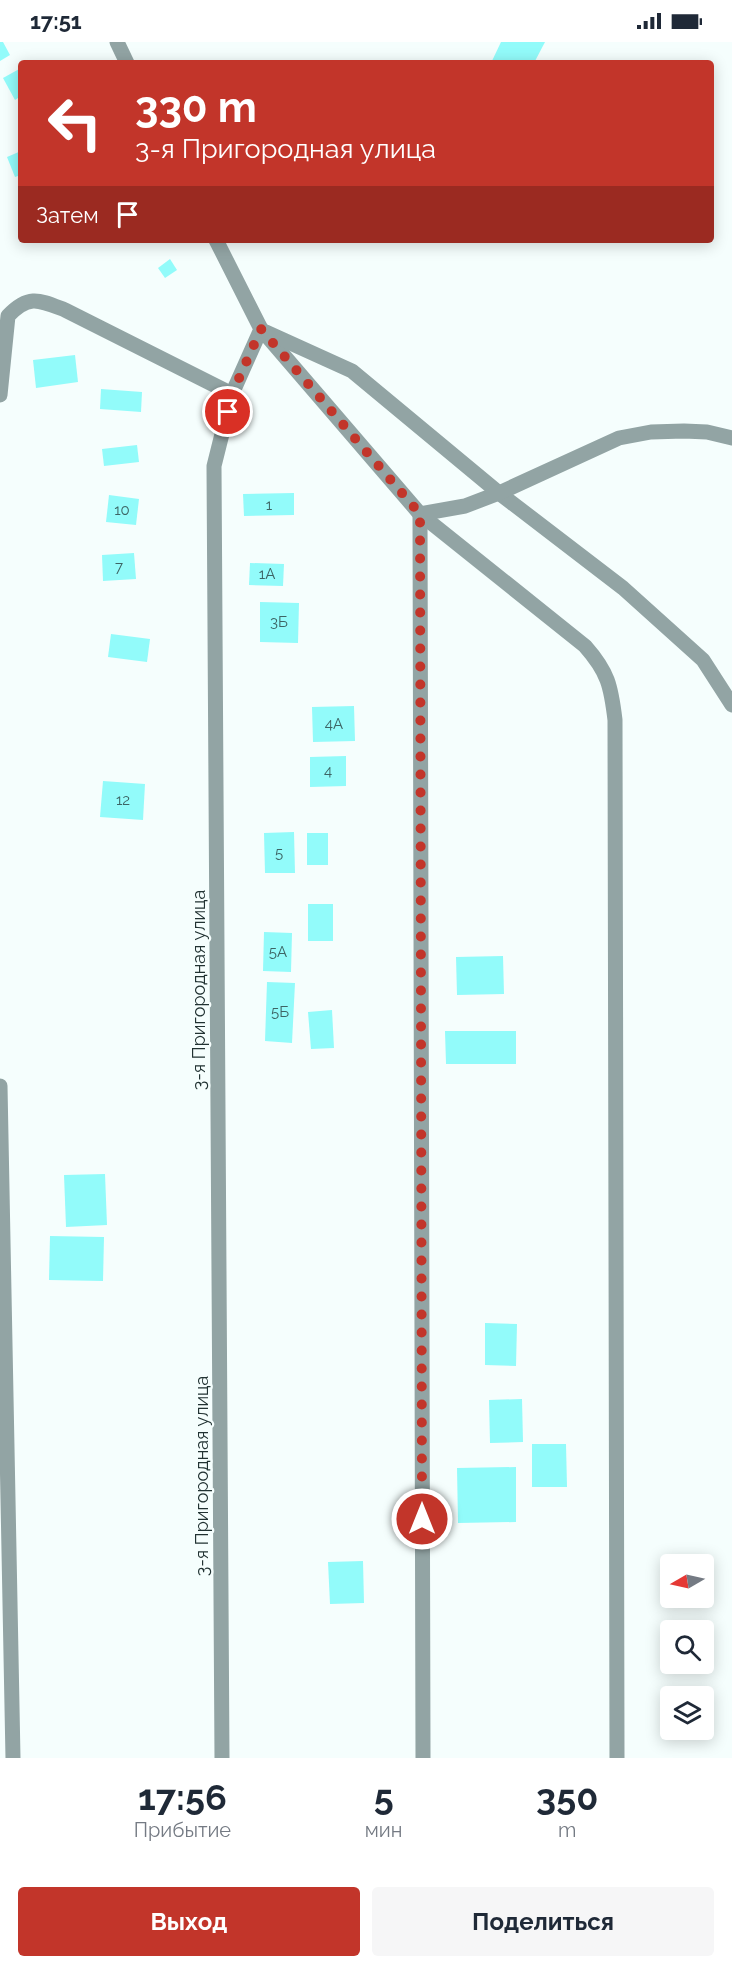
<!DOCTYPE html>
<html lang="ru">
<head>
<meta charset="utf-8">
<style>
	body { margin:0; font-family:Raleway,sans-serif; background:#f6f6f7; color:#1f2937; height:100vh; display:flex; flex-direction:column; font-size:22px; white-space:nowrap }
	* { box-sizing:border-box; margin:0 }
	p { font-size:20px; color:#747a83 }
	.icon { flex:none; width:33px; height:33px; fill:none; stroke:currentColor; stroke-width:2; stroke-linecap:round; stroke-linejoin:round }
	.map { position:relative; height:1716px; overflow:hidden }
	.panel { display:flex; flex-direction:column; background:#fff; flex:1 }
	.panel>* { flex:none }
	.hud { position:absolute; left:18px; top:18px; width:696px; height:183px; border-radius:6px; box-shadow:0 3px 15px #0003; background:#c2352a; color:#fff; overflow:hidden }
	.needle { width:39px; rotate:261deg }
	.controls { position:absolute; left:660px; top:1512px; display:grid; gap:12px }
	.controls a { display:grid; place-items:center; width:54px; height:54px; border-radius:6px; background:#fff; box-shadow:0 3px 15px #0003; font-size:30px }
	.pin { position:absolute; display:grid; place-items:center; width:51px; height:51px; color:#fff; margin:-26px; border:3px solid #fff; border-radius:50%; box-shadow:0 2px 6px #0007 }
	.me { position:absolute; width:66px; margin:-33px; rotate:0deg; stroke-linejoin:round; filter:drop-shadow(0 0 4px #0008) }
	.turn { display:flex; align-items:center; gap:21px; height:126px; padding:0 18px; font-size:27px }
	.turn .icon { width:78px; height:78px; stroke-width:2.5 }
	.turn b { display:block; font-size:42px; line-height:51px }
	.then { display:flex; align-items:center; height:57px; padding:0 18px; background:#0003; gap:12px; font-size:22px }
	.eta { display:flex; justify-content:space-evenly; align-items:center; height:102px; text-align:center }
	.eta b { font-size:36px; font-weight:700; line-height:42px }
	.cta { display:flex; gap:12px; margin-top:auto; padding:12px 18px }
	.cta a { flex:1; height:69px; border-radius:6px; background:#c2352a; color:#fff; font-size:24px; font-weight:700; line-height:69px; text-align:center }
	.cta a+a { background:#f6f6f7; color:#1f2937 }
	.status { display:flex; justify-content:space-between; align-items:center; height:42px; padding:0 30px; background:#fff; direction:ltr }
	.status svg { height:16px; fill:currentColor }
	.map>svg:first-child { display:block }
</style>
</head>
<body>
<div class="status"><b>17:51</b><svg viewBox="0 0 49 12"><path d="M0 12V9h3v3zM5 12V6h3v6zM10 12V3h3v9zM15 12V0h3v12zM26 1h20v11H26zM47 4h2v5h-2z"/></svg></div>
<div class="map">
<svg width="732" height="1716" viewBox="0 0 732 1716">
	<rect width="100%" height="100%" fill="#f5fefd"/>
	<g fill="#92fbfa">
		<path d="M0,0H3L10,13L0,19Z"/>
		<path d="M501,0H545L534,21H491Z"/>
		<path d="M21,26V54L15,58L3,36Z"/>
		<path d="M21,109V133L15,135L7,115Z"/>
		<path d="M170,217L177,228L165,236L158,226Z"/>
		<path d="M75,313L78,340L36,346L33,318Z"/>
		<path d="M101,347L142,350L141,370L100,367Z"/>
		<path d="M137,403L139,420L104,424L102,407Z"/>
		<path d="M294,451V473L244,474L243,452Z"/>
		<path d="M109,453L139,457L136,483L106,480Z"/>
		<path d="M134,511L136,537L103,539L102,513Z"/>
		<path d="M250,521L284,522L283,544L249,543Z"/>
		<path d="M260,560L299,561L298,601L260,600Z"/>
		<path d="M111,592L150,597L147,620L108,615Z"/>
		<path d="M354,664L355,699L313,700L312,665Z"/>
		<path d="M346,714V744L310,745V715Z"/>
		<path d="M103,739L145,742L143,778L100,775Z"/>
		<path d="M294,790L295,831H265L264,791Z"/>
		<rect x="307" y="791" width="21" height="32"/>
		<rect x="308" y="862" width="25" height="37"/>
		<path d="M264,890L292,891L291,930L263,929Z"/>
		<path d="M503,914L504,952L457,953L456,915Z"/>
		<path d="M267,940L295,941L292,1001L265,999Z"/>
		<path d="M332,968L334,1006L311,1007L308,970Z"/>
		<path d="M445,989H516V1022H446Z"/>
		<path d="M105,1132L107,1183L66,1185L64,1133Z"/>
		<path d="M50,1194L104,1195L103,1239L49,1238Z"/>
		<path d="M485,1281L517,1282L516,1324L485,1323Z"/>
		<path d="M522,1357L523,1400L490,1401L489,1358Z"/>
		<path d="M532,1402H566L567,1445H532Z"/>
		<path d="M516,1425V1480L458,1481L457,1426Z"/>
		<path d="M363,1519L364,1561L330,1562L328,1520Z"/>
	</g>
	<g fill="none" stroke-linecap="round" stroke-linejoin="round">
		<g stroke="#92a4a4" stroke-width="15">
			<path d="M117,0L127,21"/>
			<path d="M216,198L261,287L232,352L214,424L222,1716"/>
			<path d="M261,287L420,472L585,604C608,630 611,644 615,678L617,1716"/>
			<path d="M266,290L352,329L499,451L623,546L703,618L732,663"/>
			<path d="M0,353L8,274C29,252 39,258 65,268L232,352"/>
			<path d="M0,1044L13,1716"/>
			<path d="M423,1716L420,472L465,464L499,451L619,396L651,390L684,389L707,390L732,396"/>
		</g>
	</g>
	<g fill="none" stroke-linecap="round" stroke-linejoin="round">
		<path stroke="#c2352a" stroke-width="10" stroke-dasharray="0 18" d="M228,370L232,352L261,287L420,472L422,1477"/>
	</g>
	<g text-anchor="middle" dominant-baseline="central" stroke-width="4.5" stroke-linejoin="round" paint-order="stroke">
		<g font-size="15" fill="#3d6464">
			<text x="269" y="463">1</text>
			<text x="122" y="468">10</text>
			<text x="119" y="525">7</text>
			<text x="267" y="532">1А</text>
			<text x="279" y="580">3Б</text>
			<text x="334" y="682">4А</text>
			<text x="328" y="729">4</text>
			<text x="123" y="758">12</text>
			<text x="279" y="811">5</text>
			<text x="278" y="910">5А</text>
			<text x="280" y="970">5Б</text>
		</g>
		<g font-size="18" fill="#213232" stroke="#f5fefd">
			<text transform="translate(198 948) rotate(-90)">3-я Пригородная улица</text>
			<text transform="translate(201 1434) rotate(-90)">3-я Пригородная улица</text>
		</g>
	</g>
</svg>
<div class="controls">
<a><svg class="needle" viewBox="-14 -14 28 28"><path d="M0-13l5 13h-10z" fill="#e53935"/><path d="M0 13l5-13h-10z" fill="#747a83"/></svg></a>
<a><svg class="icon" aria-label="search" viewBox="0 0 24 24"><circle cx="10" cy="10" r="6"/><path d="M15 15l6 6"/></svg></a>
<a><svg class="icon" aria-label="layers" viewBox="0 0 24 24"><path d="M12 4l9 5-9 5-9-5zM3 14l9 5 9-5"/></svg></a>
</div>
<div class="pin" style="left:228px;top:370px;background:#d93025"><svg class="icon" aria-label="arrive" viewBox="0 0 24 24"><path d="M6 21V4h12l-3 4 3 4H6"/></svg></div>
<svg class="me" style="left:422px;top:1477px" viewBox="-20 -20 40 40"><circle r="17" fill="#c2352a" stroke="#fff" stroke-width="3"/><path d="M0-11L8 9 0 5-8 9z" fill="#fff"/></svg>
<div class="hud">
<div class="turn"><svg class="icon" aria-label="left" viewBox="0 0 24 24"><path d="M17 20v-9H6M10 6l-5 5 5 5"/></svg><div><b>330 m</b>3-я Пригородная улица</div></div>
<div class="then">Затем<svg class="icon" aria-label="arrive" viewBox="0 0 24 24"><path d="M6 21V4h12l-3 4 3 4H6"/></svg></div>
</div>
</div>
<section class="panel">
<div class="eta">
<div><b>17:56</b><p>Прибытие</p></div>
<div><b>5</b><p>мин</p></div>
<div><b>350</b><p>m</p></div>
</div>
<div class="cta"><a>Выход</a><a>Поделиться</a></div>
</section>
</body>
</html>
